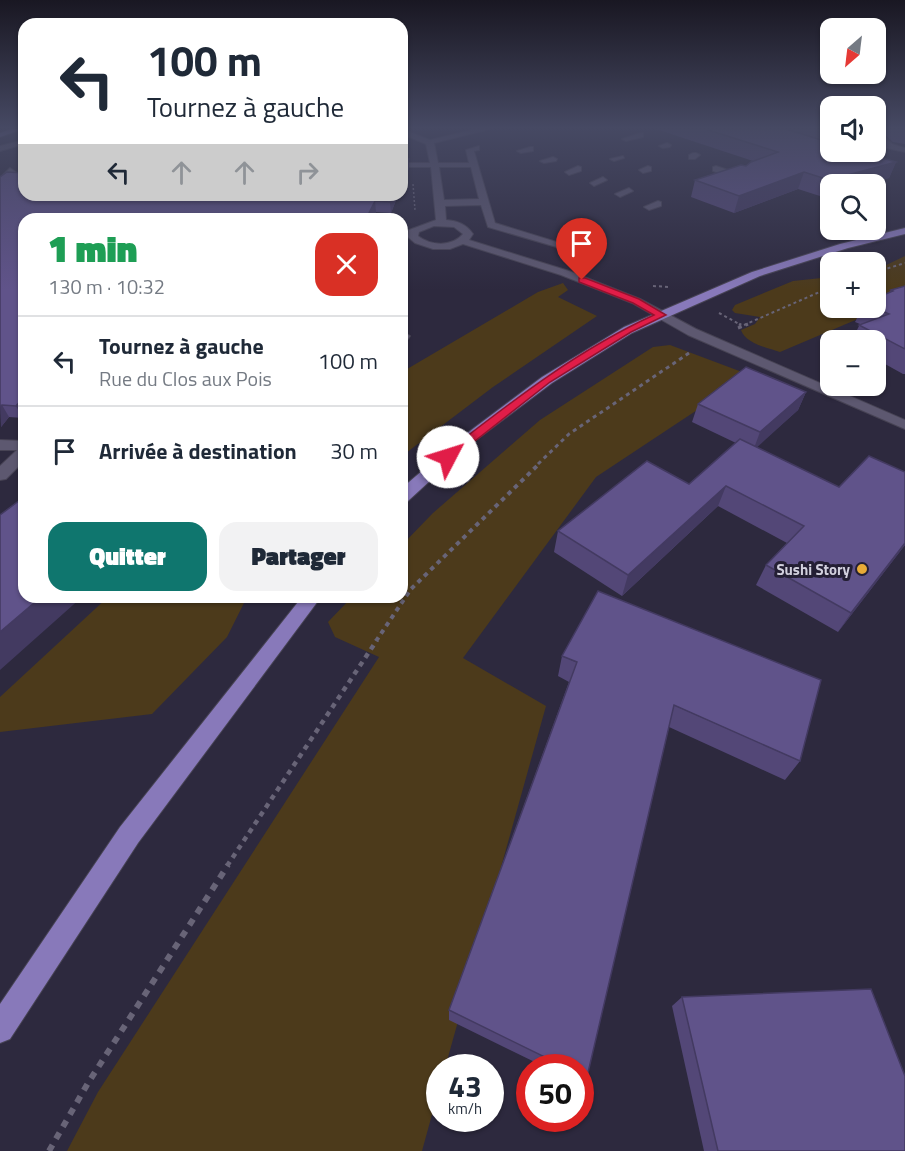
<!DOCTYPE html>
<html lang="fr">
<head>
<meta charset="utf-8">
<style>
	body { margin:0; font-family:"Titillium Web",sans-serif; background:#f2f2f3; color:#1f2937; height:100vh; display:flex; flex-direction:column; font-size:22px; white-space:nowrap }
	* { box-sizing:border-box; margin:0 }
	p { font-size:20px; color:#747a83 }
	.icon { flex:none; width:33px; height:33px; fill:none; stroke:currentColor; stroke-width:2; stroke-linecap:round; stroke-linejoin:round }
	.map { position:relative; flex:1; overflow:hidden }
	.side { position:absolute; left:18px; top:213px; width:390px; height:390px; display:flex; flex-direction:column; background:#fff; border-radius:18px; box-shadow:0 2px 4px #0004 }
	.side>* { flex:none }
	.banner { position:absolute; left:18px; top:18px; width:390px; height:183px; border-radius:18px; box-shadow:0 2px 4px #0004; background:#fff; color:#1f2937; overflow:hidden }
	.needle { width:39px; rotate:208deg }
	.controls { position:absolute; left:820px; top:18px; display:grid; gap:12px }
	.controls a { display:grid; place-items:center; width:66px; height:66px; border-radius:12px; background:#fff; box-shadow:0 2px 4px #0004; font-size:30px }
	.speed { position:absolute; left:426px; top:1054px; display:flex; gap:12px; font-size:30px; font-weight:700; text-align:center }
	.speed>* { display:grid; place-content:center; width:78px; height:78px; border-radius:50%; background:#fff; box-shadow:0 2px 4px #0004; line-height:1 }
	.speed small { font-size:15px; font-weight:400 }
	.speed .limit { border:9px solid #d22; background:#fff; color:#111 }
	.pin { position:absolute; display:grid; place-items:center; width:51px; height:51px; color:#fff; margin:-62px -26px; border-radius:50% 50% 50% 0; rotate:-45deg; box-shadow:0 0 6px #0007 }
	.pin .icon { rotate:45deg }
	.me { position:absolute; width:66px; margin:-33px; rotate:50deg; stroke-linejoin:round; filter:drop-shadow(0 0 4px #0008) }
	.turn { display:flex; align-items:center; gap:21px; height:126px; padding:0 30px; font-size:27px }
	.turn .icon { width:78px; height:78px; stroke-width:2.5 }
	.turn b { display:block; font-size:42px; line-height:51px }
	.lanes { display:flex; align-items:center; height:57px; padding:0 30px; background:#0003; justify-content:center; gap:30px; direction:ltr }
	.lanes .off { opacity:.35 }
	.round { display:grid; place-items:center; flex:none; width:63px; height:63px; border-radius:18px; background:#f2f2f3 }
	.head { display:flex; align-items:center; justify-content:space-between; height:102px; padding:0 30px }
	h1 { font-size:36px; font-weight:800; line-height:45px; color:#1e9e55 }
	.action { display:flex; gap:12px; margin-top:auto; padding:12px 30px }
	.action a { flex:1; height:69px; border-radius:18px; background:#0f766e; color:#fff; font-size:24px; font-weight:800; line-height:69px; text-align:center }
	.action a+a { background:#f2f2f3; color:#1f2937 }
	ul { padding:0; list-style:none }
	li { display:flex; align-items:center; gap:18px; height:90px; padding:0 30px; border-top:2px solid #e0e1e3 }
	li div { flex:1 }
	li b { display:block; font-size:22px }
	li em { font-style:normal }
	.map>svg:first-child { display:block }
</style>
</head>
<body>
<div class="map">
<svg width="905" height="1151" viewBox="0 0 905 1151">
	<rect width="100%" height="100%" fill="#2d293e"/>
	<g fill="#4c3a1b">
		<path d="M905,256V299L780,352C768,348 746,344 741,330L755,324L760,317L735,313L732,310L735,305L793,281L831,277V308H876V264L882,267Z"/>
		<path d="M563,283L568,290L558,297L597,316L493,387L402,456V372L538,292Z"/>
		<path d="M670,345L750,375L596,477L463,658L546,706L445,1068H440L439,1089L422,1151H67L98,1092L379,657L335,637L328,622L352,597H402V545L433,513L540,420L653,347Z"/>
		<path d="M108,597H247L227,637L152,714L0,732V697Z"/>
	</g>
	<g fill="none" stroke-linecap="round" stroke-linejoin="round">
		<defs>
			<g id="minor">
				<path d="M402,129L430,140L476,129H490L434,143L438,163H469L466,150L479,146V150L474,151L495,223L589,252L584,255L488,227L481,205L445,206L446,220C458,221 466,224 473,234L469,240L569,271L640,299L696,329L905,420V429L688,335L632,303L561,275L463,244L450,249H433L415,243L408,237L409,230L436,220L431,167H402V163H430L426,144L402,134ZM439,167H471L479,199L444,200ZM434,226L454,227L463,234C452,247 431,246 418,236L419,232Z"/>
				<path d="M876,129L892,144L905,148V152L886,148L876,136Z"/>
				<path d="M640,133H643V137L626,141L622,139Z"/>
				<path d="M24,140V144L0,151V146Z"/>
				<path d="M667,143L671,145L670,147L663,148L659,146Z"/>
				<path d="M530,147H533V151L521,153L517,151Z"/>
				<path d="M693,153H696L700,155L695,159H689V155Z"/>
				<path d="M623,156L624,158L614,161L610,159Z"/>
				<path d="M553,157L557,159L556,161L544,163L540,161Z"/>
				<path d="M578,166L581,167V171L569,175L565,172Z"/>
				<path d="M648,166L651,167V171L643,173L639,170Z"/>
				<path d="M716,166L743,175L744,177L740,180L713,171V167Z"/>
				<path d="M10,168L17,173L0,185V178Z"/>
				<path d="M603,177L607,180L594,186L590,183Z"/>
				<path d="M629,188L633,191L620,197L615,194Z"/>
				<path d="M658,201L661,202V206L649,210L644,207Z"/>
				<path d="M402,331L410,336L408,339H402Z"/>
				<path d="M0,440L24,441V461L6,479L0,480V466L17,450H0Z"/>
			</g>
			<g id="major">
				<path d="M12,129H23L0,137V133Z"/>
				<path d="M905,228V234L848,248L760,276L632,333L552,383L468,446L408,501L402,502V488L458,440L542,377L624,327L752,272L840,244Z"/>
				<path d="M302,597H321L138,843L10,1039L0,1043V1004L120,827Z"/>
			</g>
		</defs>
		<use href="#minor" stroke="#474354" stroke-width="2"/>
		<use href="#major" stroke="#474354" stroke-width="2"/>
		<path stroke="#686477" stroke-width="1.5" stroke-dasharray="2 2" stroke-linecap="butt" d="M413,184L415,210"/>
		<g stroke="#686477" stroke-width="2" stroke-dasharray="3 3" stroke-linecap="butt">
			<path d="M876,272L905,263"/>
			<path d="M653,286L670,287"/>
			<path d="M719,313L741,325"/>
			<path d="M744,325L831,287"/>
		</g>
		<g stroke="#686477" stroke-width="3" stroke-dasharray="4 4" stroke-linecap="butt">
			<path d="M739,324L741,325"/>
			<path d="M738,328L748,324"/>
			<path d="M538,464L569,434L689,353"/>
		</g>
		<path stroke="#686477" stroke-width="4" stroke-dasharray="4.5 4.5" stroke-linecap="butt" d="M376,641L411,589L540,463"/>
		<path stroke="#686477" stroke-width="4.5" stroke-dasharray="5 5" stroke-linecap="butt" d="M227,866L377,640"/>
		<path stroke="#686477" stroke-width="6" stroke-dasharray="7 7" stroke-linecap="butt" d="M49,1151L88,1083L228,865"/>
		<use href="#minor" fill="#5d5870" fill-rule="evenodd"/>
		<use href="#major" fill="#8879ba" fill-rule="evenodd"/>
	</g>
	<g fill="#534777">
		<path d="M656,129H831V140H821L896,162L889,178L865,184H831L823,197L798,189L734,213L691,197L695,180L746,166L753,161Z"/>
		<path d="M876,129H905V144L893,142L883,133L879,143H876Z"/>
		<path d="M0,177L398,195L391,213L376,212L372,219H24L23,418L9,417L1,427Z"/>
		<path d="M905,286V374H903L876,359V340H852L860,324L855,322L862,308H876L891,290Z"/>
		<path d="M806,392L798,410L756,447L905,545L838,632L756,585L766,565L787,543L718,506L622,596L554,552L558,531L689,484L736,443L692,422L698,404Z"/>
		<path d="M562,656L800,761L785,780L669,727L587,1077L580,1083V1068H547L449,1020V1010L569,682L558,676Z"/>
		<path d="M682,997L905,1151H704L672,1006Z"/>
	</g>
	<g fill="#433a61">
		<path d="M409,159V169L402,186V175Z"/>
		<path d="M896,162L889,178L865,184H831V195L823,197L829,180Z"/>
		<path d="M804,172L798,189L734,213L739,196Z"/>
		<path d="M393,195H398L391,213L390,202Z"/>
		<path d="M375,201L376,212L372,219H366Z"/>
		<path d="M806,392L798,410L753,451L760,432Z"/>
		<path d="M24,397V418H23L16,406Z"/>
		<path d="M2,405L9,417L1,427L0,406Z"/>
		<path d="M726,486L718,506L622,596L628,575Z"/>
		<path d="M905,543V545L838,632L851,613Z"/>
		<path d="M41,597H82L0,670V632Z"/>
	</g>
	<g fill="#60538a" stroke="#433a61" stroke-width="1.5">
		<path d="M705,129H786L831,143V152H861L896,162L829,180L804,172L739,196L695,180L741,165L746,166L751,162L778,152Z"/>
		<path d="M402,159H409L402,175Z"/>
		<path d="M7,172L24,173V195H393L390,202L375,201L366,219H343L270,216L268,219H24V397L16,406L2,405L0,406V177Z"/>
		<path d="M905,286V349L859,325L889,314L875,308H876V298L893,291L891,290Z"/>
		<path d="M746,367L806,392L760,432L698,404Z"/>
		<path d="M740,439L839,487L869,456L905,472V543L851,613L766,565L804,526L726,486L628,575L558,531L647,461L689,484Z"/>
		<path d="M24,497V597H41L0,632V515Z"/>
		<path d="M598,591L821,680L800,761L674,705L587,1077L580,1074V1068H567L449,1010L577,662L562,656Z"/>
		<path d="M871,989L905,1076V1151H718L682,997Z"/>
	</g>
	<linearGradient id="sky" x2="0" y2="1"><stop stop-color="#191722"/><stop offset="0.44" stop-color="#464963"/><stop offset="1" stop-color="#464963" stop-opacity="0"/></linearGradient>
	<rect width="905" height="290" fill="url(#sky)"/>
	<path fill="#e11d48" stroke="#92132f" stroke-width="1.5" d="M579,278H585L639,299L666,315L631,332L550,382L452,459H444V454C511,402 577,350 654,315L633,303L579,282Z"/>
	<circle fill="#e8ab37" stroke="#241f34" stroke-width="2" cx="862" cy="569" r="6"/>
	<g text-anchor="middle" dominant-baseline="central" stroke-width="6" stroke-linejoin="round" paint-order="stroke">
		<g font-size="15" font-weight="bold" fill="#d2d0de" stroke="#241f34" text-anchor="end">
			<text x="850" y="569">Sushi Story</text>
		</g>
	</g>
</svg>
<div class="controls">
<a><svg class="needle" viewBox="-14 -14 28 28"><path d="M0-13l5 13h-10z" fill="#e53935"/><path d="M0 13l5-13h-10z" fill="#747a83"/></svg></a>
<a><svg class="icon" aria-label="sound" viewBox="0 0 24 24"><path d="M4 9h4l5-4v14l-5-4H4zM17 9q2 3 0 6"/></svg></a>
<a><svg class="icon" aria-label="search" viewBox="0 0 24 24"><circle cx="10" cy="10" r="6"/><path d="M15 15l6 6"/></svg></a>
<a>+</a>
<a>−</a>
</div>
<div class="speed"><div>43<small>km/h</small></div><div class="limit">50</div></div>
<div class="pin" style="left:582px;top:280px;background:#d93025"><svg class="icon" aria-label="arrive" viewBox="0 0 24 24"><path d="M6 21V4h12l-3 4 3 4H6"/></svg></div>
<svg class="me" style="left:448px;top:457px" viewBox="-20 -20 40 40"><circle r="19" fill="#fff"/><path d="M0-13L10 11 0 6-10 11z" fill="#e11d48"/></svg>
<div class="banner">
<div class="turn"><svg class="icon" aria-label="left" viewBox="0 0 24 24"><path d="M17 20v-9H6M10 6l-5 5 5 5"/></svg><div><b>100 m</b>Tournez à gauche</div></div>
<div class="lanes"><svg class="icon" aria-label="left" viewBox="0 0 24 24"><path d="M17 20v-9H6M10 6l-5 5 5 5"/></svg><svg class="icon off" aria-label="ahead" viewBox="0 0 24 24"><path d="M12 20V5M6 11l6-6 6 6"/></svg><svg class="icon off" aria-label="ahead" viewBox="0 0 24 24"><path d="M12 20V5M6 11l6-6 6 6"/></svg><svg class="icon off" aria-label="right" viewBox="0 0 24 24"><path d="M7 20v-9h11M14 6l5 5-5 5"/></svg></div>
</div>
<section class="side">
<div class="head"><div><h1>1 min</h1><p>130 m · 10:32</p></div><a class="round" style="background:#d93025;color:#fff"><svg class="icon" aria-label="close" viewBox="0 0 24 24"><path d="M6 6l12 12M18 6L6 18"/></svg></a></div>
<ul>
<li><svg class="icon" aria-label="left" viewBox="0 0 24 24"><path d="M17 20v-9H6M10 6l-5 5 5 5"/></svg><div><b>Tournez à gauche</b><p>Rue du Clos aux Pois</p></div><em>100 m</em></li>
<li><svg class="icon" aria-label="arrive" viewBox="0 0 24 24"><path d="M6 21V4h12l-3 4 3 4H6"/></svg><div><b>Arrivée à destination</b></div><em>30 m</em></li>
</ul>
<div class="action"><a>Quitter</a><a>Partager</a></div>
</section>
</div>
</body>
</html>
